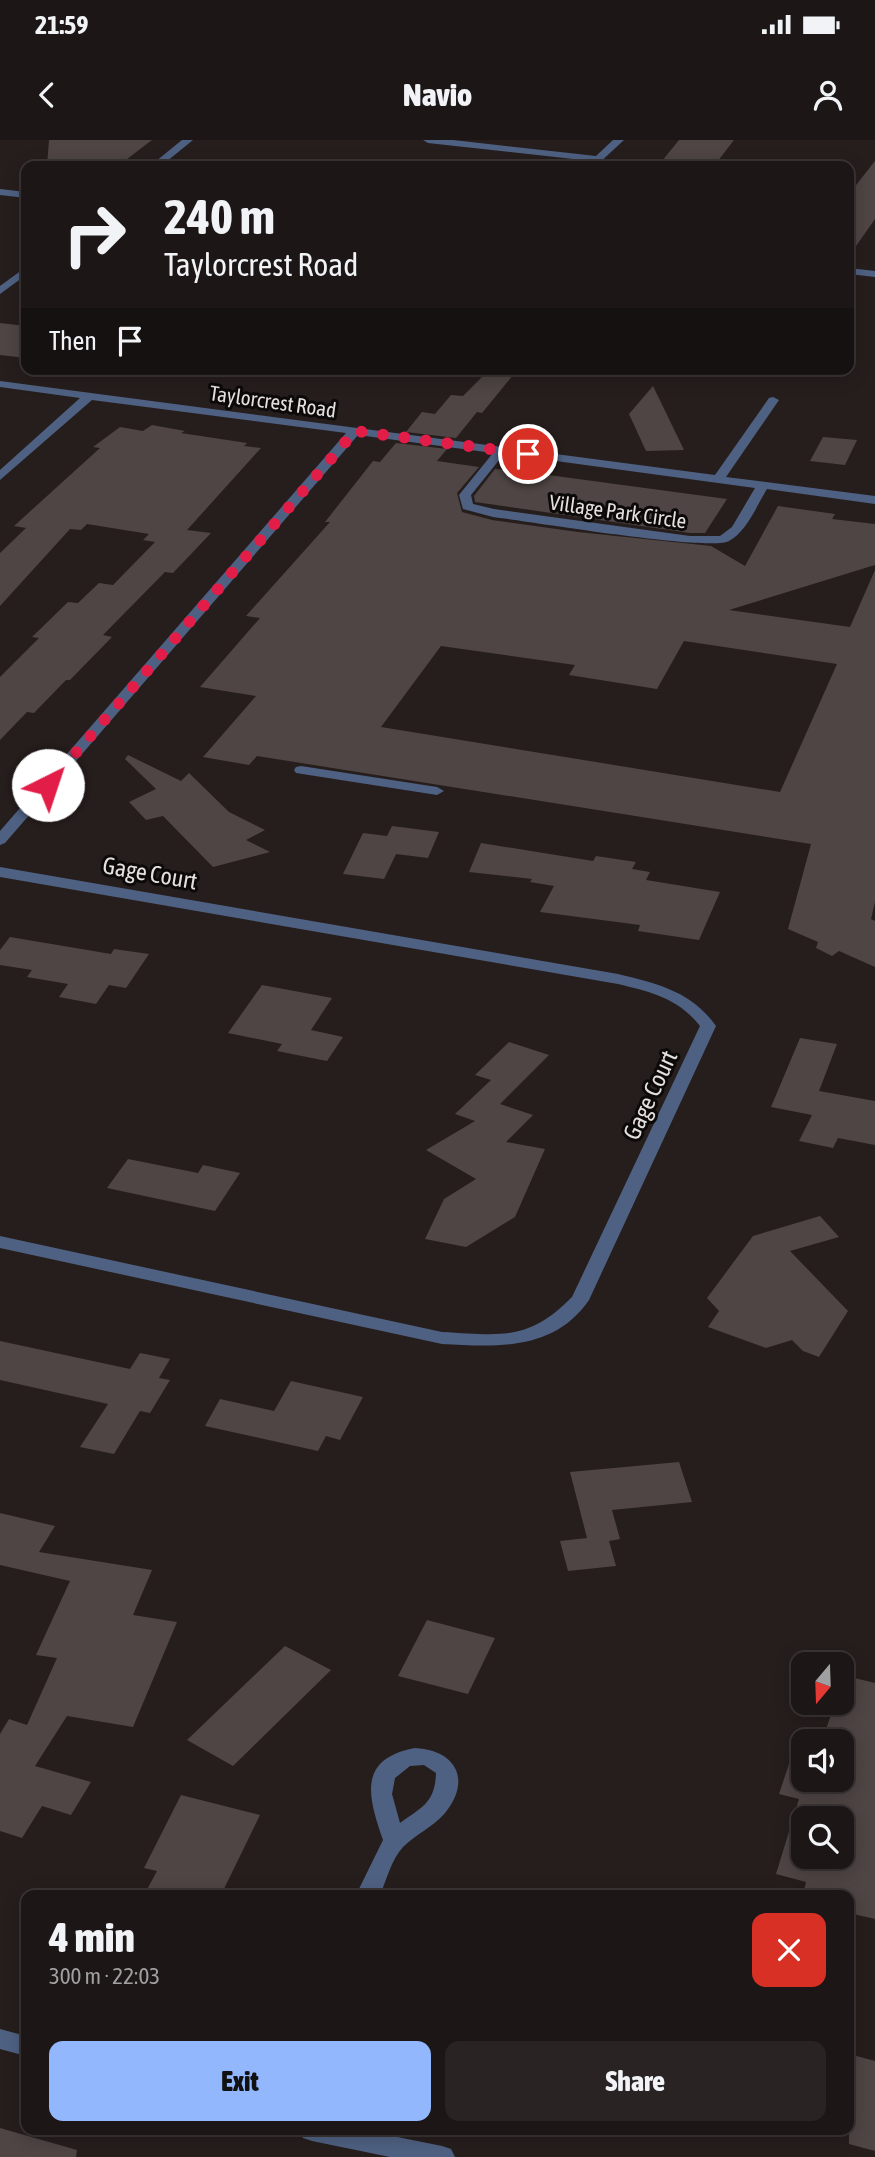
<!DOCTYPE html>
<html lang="en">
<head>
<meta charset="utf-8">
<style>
	body { margin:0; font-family:"Asap Condensed",sans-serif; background:#292323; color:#f1f3f6; height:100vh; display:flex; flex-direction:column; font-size:26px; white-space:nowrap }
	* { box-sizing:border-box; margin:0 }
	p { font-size:23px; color:#a09fa1 }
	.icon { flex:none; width:38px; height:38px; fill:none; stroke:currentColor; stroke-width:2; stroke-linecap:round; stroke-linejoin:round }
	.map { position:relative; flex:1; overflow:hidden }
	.panel { position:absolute; left:21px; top:1750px; width:833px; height:245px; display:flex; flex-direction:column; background:#1c1616; border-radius:14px; box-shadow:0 4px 18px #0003,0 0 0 2px #3a3535 }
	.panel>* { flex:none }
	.hud { position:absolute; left:21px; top:21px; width:833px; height:214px; border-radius:14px; box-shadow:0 4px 18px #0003,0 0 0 2px #3a3535; background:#1c1616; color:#f1f3f6; overflow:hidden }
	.needle { width:46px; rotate:199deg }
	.controls { position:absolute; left:791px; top:1512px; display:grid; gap:14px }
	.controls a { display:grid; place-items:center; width:63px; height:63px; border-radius:14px; background:#1c1616; box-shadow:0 4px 18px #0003,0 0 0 2px #3a3535; font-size:35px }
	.pin { position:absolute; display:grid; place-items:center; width:60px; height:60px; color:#fff; margin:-30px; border:4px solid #fff; border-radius:50%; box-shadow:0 2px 7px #0007 }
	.me { position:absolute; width:77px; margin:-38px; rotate:41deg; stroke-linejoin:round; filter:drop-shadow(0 0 5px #0008) }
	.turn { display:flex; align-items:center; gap:24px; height:147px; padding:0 28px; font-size:32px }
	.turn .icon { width:91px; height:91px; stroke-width:2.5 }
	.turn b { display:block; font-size:49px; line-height:60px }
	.then { display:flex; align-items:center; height:66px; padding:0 28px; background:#0003; gap:14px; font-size:26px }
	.round { display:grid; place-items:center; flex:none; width:74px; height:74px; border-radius:14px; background:#292323 }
	.head { display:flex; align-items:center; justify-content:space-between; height:119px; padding:0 28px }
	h1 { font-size:42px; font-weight:800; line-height:52px }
	.button { display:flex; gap:14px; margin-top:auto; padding:14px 28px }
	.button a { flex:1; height:80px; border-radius:14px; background:#92b7fd; color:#111; font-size:28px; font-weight:800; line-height:80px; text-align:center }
	.button a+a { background:#292323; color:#f1f3f6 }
	.status { display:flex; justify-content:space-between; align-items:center; height:49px; padding:0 35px; background:#1c1616; direction:ltr }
	.status svg { height:19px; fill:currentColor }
	header { display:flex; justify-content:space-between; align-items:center; height:91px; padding:0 28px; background:#1c1616; font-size:32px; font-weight:800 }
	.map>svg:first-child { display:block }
</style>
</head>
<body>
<div class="status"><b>21:59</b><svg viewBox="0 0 49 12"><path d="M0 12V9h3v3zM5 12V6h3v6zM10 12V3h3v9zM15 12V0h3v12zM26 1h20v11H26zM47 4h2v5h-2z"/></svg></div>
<header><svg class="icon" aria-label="back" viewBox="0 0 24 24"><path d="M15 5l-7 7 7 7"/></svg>Navio<svg class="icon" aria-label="person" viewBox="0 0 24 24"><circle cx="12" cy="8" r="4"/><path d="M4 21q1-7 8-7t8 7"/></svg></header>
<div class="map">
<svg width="875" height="2017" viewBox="0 0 875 2017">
	<rect width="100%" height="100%" fill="#261e1d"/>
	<g fill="#4e4544" fill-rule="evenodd">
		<path d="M49,0H152L118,26H47Z"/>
		<path d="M679,0H734L714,26H658Z"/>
		<path d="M875,21V79L849,116V54Z"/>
		<path d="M0,183L26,186V218L0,215Z"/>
		<path d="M490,229H518L482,273L477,272L456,298L406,292L422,272L435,274L451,255L463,256Z"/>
		<path d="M653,246L684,310L646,311L629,274Z"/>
		<path d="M152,285L185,291L181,293L247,303L244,306L261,308L187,390L211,393L173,433L165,432L103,495L112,497L70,540H66L34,573L27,572L0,600V537L39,498L32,497L68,462L78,463L99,443L113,445L155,402L143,400L149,394L87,384L81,390L70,389L0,466V413L26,388L14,386L100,308L93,307L120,287L143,291Z"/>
		<path d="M823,297L857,300L845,325L810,321Z"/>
		<path d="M396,303L447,309L437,321L479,327L457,353L462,372L492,380L578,392L711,406L745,426L778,366L835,374L832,379L875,384V425L729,470L850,487L875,430V762L871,779L875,781V827L839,811L832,816L816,808L818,802L788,789L811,704L257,616L249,625L203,617L256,556L200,547L260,478L246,476L330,382H325L373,321L380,322ZM684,501L837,524L780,652L381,587L441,506L575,525L569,535L657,549Z"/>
		<path d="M495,329L511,330L727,359L705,393H690L475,362L474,356Z"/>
		<path d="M128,615L181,641L189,633L229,672L265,690L246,700L270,712L213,727L163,676L146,680L129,662L156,649L125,619Z"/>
		<path d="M392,686L439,692L428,718L396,714L384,739L343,734L363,693L387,696Z"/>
		<path d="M481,703L593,721L596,716L636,722L632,729L650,732L646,740L720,752L699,800L638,791L640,785L540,772L554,746L530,742L532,739L469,732Z"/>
		<path d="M10,797L111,814L114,809L149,814L126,848L109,845L96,864L59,857L68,844L27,837L32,830L0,825V810Z"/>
		<path d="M262,845L332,858L311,890L343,897L327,921L277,911L282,904L228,893Z"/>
		<path d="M800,898L837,904L819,951L875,961V1005L838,998L833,1008L799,1001L812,975L771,967Z"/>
		<path d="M509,902L549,915L500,964L533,975L506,1002L545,1009L515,1077L466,1107L425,1099L444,1059L476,1039L426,1010L475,981L455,974L491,940L475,935Z"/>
		<path d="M128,1019L198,1033L203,1025L240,1033L215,1071L107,1048Z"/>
		<path d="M820,1076L839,1097L790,1111L848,1171L819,1217L803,1211L792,1200L766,1208L708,1187L719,1171L707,1158L753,1096Z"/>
		<path d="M0,1201L130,1229L140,1213L170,1219L159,1238L170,1240L150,1273L140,1271L114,1314L80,1307L108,1264L0,1240Z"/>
		<path d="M291,1241L363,1257L340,1300L326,1296L318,1311L205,1286L220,1259L274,1271Z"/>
		<path d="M679,1322L692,1362L612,1370L620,1399L609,1401L616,1426L568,1431L560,1401L587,1398L570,1332Z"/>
		<path d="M0,1373L55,1386L39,1412L152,1430L133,1475L177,1482L133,1587L67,1576L35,1626L91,1642L71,1675L42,1666L22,1698L0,1691V1594L9,1579L27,1585L57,1518L36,1515L70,1441L0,1425Z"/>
		<path d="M427,1480L495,1498L468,1554L398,1536Z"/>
		<path d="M285,1506L331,1530L233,1626L187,1600Z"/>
		<path d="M842,1535L875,1543V1779L849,1773V1755H803L806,1742L776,1734L799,1659L779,1654L791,1618L803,1621V1640H842V1601H822L835,1563H842ZM803,1678H842V1717H803Z"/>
		<path d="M181,1655L260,1675L221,1755H144L157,1731L144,1728Z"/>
		<path d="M849,1914L875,1921V2011L849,2004Z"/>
		<path d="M0,1988L77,2010L76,2017H0Z"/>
	</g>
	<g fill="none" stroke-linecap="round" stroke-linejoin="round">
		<g fill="#4f6182" fill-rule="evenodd">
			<path d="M182,0H193L161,26H150Z"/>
			<path d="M423,0H453L596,16L613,0H624L596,26H586L591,21L428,3Z"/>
			<path d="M0,49L26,52V58L0,55Z"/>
			<path d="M26,127V135L0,154V146Z"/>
			<path d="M849,128L875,131V137L849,134Z"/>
			<path d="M0,241L715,335L769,258L773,257L779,260L726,337L875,356V364L767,349C756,367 747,391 729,401C711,412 527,381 493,377L463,369L459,355L493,313L358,295L5,703L0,705V691L346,293L92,260L0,340V330L80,258L0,247ZM504,314L755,348L732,387L720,396H690L494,369L473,364L471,355Z"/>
			<path d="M301,626L437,647L444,651L437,655L296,633L294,630L296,627Z"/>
			<path d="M0,727L618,834C658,844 691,851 716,886L589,1160C554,1211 497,1207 442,1204L0,1108V1096L442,1192C500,1195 528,1202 572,1157L700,886C678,858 651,852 618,844L0,737Z"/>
			<path d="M415,1608C456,1610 472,1640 445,1673C433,1687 416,1694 403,1707C391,1720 387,1739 380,1755H356L383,1700C368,1657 357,1619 415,1608ZM424,1625L436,1633C435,1663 422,1667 400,1683L392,1654L395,1638L410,1626Z"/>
			<path d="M0,1889L26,1896V1916L0,1909Z"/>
			<path d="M299,1990H363L442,2006L451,2009L455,2017H390L312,2001L303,1998Z"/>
		</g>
	</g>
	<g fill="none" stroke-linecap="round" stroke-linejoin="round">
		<path stroke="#e11d48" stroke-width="12" stroke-dasharray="0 21.6" d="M48,645L355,291L528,314"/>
	</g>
	<g text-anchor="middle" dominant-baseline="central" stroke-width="6" stroke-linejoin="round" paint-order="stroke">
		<g font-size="21" fill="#e5dfdf" stroke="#0c0909">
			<text transform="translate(273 261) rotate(8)">Taylorcrest Road</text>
			<text transform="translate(618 371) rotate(8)">Village Park Circle</text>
		</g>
		<g font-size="24" fill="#e5dfdf" stroke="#0c0909">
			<text transform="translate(150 733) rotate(10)">Gage Court</text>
			<text transform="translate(650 955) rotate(-65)">Gage Court</text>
		</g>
	</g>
</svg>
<div class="controls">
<a><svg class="needle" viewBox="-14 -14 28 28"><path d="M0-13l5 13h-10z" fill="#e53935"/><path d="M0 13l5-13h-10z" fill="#a09fa1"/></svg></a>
<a><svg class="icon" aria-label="sound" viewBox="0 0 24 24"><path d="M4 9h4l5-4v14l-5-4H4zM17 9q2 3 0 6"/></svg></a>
<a><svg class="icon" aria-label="search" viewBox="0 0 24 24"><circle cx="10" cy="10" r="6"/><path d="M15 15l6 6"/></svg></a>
</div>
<div class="pin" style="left:528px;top:314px;background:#d93025"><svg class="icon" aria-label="arrive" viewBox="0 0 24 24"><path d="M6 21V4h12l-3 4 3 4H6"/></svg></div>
<svg class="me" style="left:48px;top:645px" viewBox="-20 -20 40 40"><circle r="19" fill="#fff"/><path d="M0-13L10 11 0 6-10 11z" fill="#e11d48"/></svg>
<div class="hud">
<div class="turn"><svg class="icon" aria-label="right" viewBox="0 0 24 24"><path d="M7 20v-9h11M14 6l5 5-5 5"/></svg><div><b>240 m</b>Taylorcrest Road</div></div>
<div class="then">Then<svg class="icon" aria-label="arrive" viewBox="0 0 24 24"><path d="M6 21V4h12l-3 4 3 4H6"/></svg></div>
</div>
<section class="panel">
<div class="head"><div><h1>4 min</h1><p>300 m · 22:03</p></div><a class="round" style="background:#d93025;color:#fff"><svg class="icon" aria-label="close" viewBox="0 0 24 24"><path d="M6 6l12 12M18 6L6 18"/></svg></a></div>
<div class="button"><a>Exit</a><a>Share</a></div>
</section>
</div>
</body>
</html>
